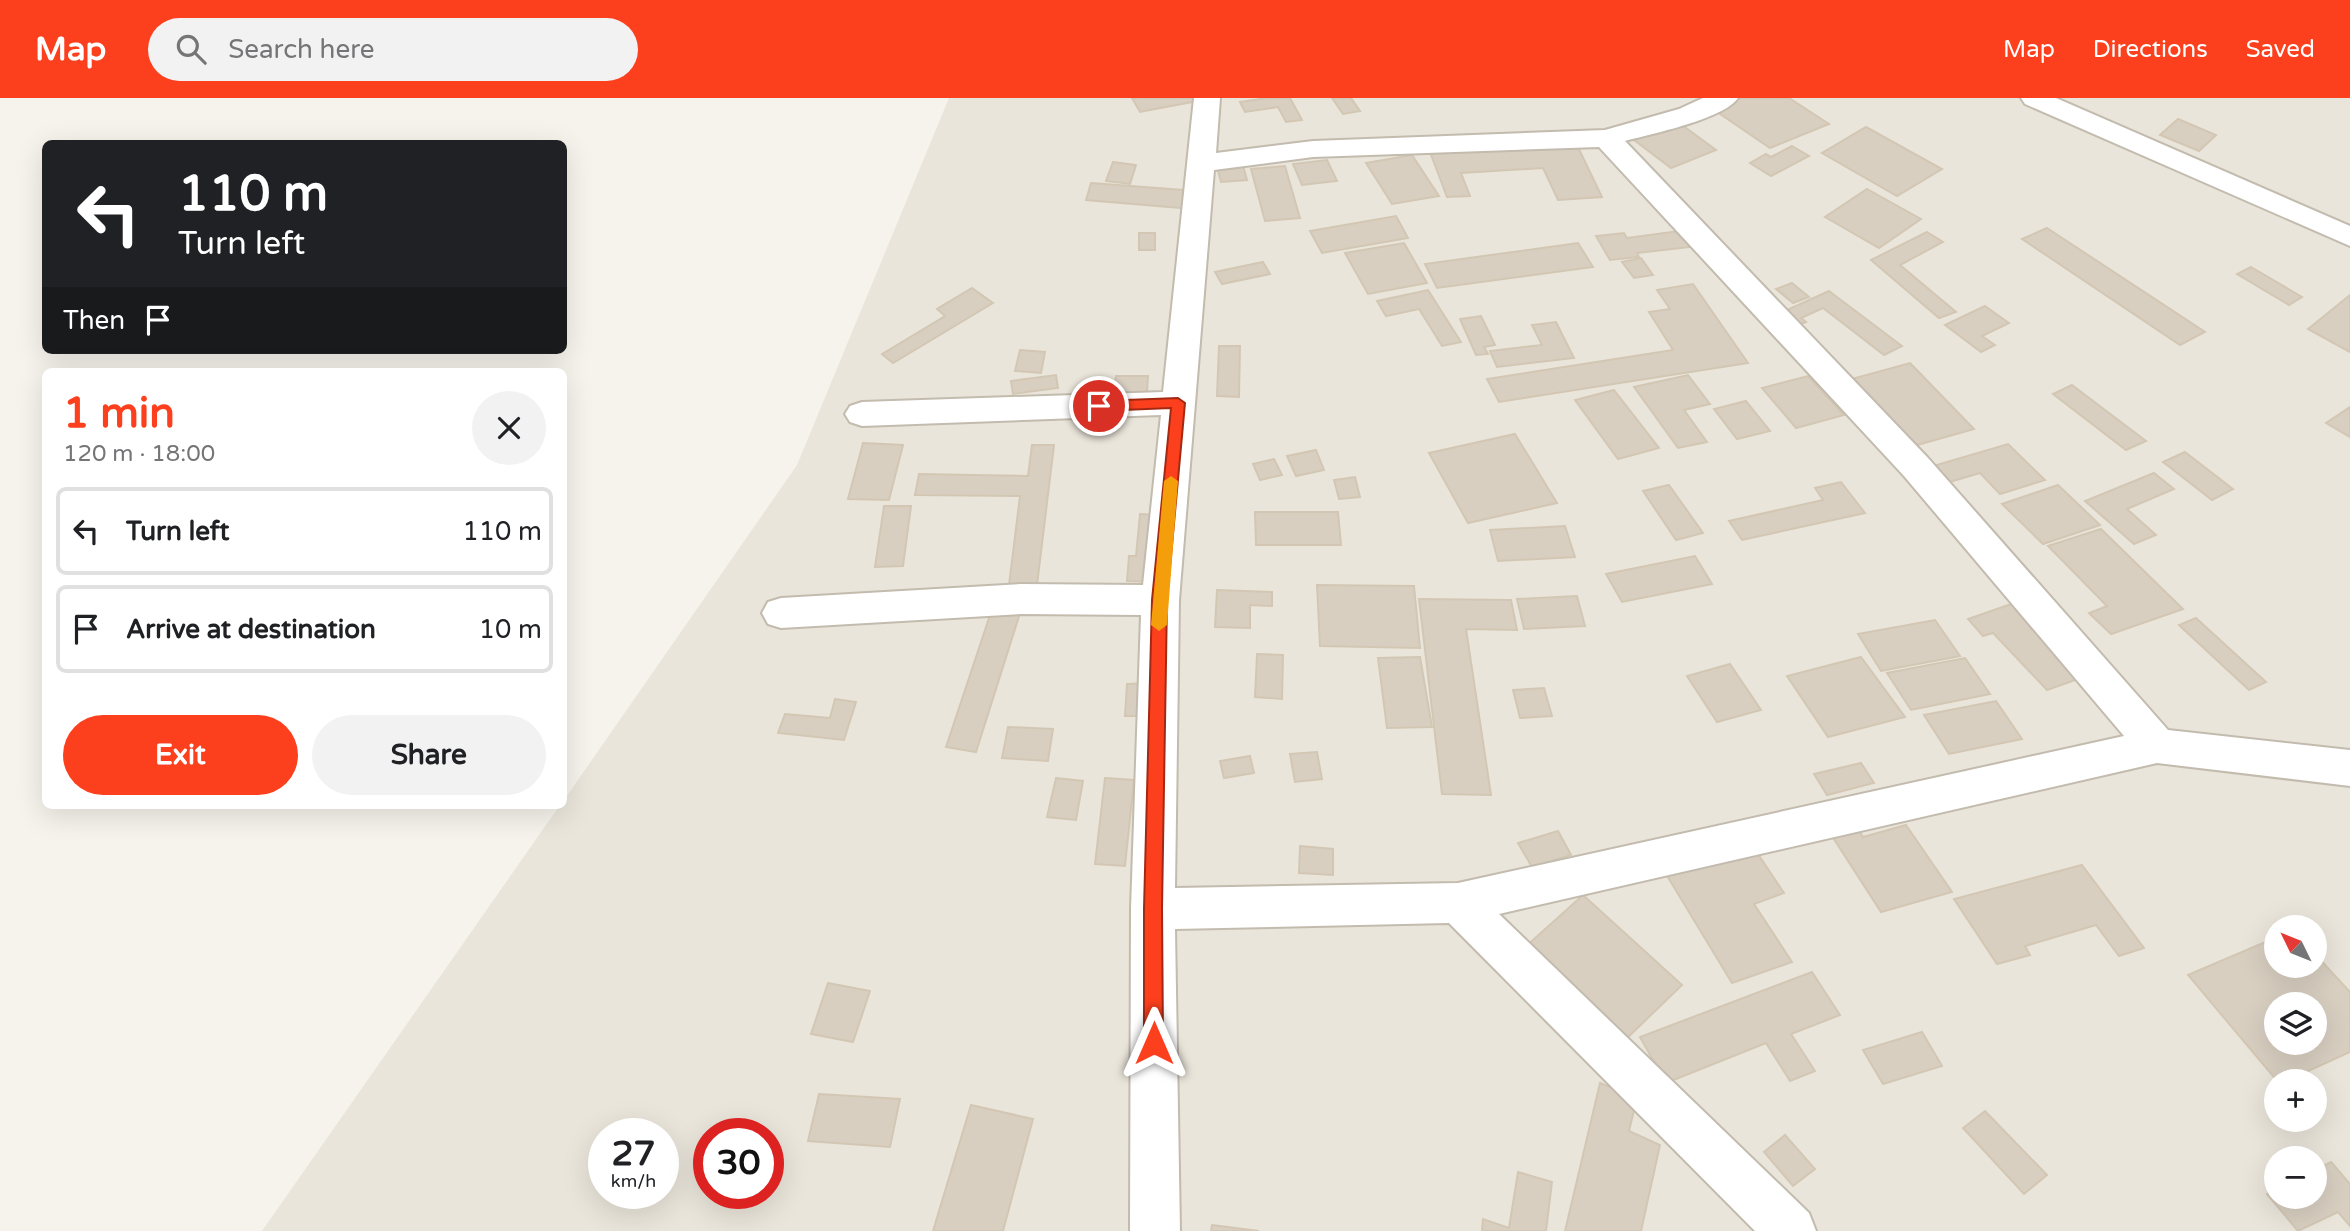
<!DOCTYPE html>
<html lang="en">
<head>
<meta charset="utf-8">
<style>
	body { margin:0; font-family:"Varela Round",sans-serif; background:#f2f2f2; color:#202124; height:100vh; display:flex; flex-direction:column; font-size:26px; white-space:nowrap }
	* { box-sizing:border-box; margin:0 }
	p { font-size:23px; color:#757577 }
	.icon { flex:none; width:38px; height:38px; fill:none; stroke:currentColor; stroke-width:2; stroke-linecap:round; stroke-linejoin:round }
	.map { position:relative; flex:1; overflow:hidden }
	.details { position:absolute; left:42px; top:270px; width:525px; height:441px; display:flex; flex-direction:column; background:#fff; border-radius:10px; box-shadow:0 7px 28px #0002 }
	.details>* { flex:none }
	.guide { position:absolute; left:42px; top:42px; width:525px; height:214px; border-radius:10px; box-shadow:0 7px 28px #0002; background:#202124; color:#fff; overflow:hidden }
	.needle { width:46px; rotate:313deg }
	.fabs { position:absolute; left:2264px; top:817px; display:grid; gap:14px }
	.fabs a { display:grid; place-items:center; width:63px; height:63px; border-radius:50%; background:#fff; box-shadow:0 7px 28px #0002; font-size:35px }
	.speed { position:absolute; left:588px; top:1020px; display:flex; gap:14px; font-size:35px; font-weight:700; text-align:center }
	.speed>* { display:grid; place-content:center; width:91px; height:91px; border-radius:50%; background:#fff; box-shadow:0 7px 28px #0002; line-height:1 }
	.speed small { font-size:18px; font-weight:400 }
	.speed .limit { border:10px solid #d22; background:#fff; color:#111 }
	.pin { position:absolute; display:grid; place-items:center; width:60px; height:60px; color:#fff; margin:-30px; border:4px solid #fff; border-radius:50%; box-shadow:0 2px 7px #0007 }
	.me { position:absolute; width:77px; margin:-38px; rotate:0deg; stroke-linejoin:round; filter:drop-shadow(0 0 5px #0008) }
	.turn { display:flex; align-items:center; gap:24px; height:147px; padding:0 21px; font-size:32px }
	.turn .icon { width:91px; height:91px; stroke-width:2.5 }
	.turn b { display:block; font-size:49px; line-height:60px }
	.then { display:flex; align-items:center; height:66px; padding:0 21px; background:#0003; gap:14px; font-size:26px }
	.round { display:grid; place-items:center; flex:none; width:74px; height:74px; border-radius:37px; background:#f2f2f2 }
	.summary { display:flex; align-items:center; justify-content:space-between; height:119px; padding:0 21px }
	h1 { font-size:42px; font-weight:700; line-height:52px; color:#fc3f1d }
	.cta { display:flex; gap:14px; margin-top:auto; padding:14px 21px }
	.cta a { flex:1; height:80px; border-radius:42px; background:#fc3f1d; color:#fff; font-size:28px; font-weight:700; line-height:80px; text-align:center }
	.cta a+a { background:#f2f2f2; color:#202124 }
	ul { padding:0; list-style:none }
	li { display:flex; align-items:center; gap:21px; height:88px; margin:0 14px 10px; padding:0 7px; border:4px solid #e0e0e0; border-radius:10px }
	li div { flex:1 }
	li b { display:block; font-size:26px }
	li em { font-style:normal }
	header { display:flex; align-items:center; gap:42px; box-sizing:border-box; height:98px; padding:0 35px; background:#fc3f1d; color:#fff }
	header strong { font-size:33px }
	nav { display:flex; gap:38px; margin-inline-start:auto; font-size:24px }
	.search { width:490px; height:63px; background:#f2f2f2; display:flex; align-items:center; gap:18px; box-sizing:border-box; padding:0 24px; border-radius:38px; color:#757577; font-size:26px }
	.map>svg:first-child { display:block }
</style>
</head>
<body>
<header>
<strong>Map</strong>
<div class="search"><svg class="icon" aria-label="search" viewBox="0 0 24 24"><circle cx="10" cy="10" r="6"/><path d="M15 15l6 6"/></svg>Search here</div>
<nav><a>Map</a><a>Directions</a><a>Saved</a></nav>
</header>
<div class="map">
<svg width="2350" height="1133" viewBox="0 0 2350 1133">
	<rect width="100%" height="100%" fill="#f6f3ec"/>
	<path fill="#eae5da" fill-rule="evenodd" d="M949,0H2350V1133H262L560,707H564V702L797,367ZM2277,830H2315V868H2277ZM2277,906H2315V945H2277ZM2277,984H2315V1022H2277ZM604,1036H663V1096H604ZM709,1036H768V1096H709ZM2277,1060H2315V1099H2277Z"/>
	<g fill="#d8cfc1" stroke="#d3c7b4" stroke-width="2" fill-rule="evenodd">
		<path d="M1132,0H1202L1203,2L1140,14Z"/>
		<path d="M1267,0H1290L1302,22L1286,24L1278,9L1245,14L1240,4Z"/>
		<path d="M1332,0H1351L1360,13L1343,16Z"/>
		<path d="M1734,0H1789L1829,26L1770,50L1710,9Z"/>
		<path d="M2178,21L2216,37L2199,53L2160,37Z"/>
		<path d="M1678,24L1716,52L1671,70L1634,42Z"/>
		<path d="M1866,29L1942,71L1897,98L1822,55Z"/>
		<path d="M1576,45L1602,99L1558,102L1543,70L1461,75L1470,98L1447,99L1430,54Z"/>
		<path d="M1792,48L1809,58L1771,78L1750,65L1766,56L1771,59Z"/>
		<path d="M1412,57L1439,98L1392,106L1366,65Z"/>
		<path d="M1327,62L1337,83L1302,87L1293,66Z"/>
		<path d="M1113,64L1136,67L1130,86L1106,83Z"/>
		<path d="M1243,67L1247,82L1221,84L1217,69Z"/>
		<path d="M1285,68L1300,120L1265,123L1251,71Z"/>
		<path d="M1091,85L1196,93L1192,111L1086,102Z"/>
		<path d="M1867,91L1921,121L1879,150L1825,119Z"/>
		<path d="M1396,118L1408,140L1322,155L1310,133Z"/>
		<path d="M2047,130L2205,234L2180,247L2022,141Z"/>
		<path d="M1679,133L1690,149L1637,155L1639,159L1610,162L1596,138L1624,135L1627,140Z"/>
		<path d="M1927,134L1943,144L1900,167L1956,214L1939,220L1871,162Z"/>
		<rect x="1139" y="135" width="16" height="17"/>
		<path d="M1404,145L1427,185L1368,196L1345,155Z"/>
		<path d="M1578,145L1593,169L1437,190L1425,166Z"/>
		<path d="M1641,160L1653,177L1634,180L1622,164Z"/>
		<path d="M1263,164L1270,176L1222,186L1215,174Z"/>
		<path d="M2251,169L2302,199L2289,207L2237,176Z"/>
		<path d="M1792,185L1809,199L1793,205L1776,191Z"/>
		<path d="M1693,186L1748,265L1499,304L1487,281L1673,252L1649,214L1670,211L1657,192Z"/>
		<path d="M972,190L993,205L893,265L882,256L945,218L937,211Z"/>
		<path d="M1428,192L1461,244L1442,248L1419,211L1386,218L1377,203Z"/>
		<path d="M1829,193L1902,248L1884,257L1823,210L1801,220L1806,224L1794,229L1778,216Z"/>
		<path d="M2350,197V254L2308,231Z"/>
		<path d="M1985,208L2009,225L1982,238L1995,247L1981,254L1945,227Z"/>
		<path d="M1481,218L1495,247L1484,249L1488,256L1476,257L1460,221Z"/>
		<path d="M1556,224L1574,260L1497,269L1490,253L1542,247L1532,227Z"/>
		<path d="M1219,248H1240L1239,299L1217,298Z"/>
		<path d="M1020,252L1045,254L1041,275L1015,273Z"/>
		<path d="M1910,265L1974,331L1910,349L1848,282Z"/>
		<path d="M1056,277L1058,290L1013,296L1011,283Z"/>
		<path d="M1688,277L1710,306L1684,312L1707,344L1678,350L1634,289Z"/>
		<path d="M1116,278H1148L1147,294H1114Z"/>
		<path d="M1808,278L1844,317L1796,330L1762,290Z"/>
		<path d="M2072,287L2146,343L2126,352L2053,296Z"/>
		<path d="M1614,292L1659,350L1618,361L1575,302Z"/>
		<path d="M1746,303L1770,333L1737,341L1714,311Z"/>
		<path d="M2350,309V339L2326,325Z"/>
		<path d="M1515,336L1557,405L1468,425L1429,355Z"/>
		<path d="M863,345L903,347L889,402L848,401Z"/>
		<path d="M2008,346L2045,382L2000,396L1980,375L1946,385L1930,369Z"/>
		<path d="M1032,347H1054L1037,487H1009L1020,398L915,397L919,376L1028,378Z"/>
		<path d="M1316,352L1324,372L1296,378L1287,358Z"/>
		<path d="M2185,354L2233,391L2212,402L2163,364Z"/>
		<path d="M1274,361L1282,377L1260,382L1253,366Z"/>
		<path d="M2154,375L2174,391L2127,411L2156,437L2134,446L2085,403Z"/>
		<path d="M1355,379L1360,399L1339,401L1334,382Z"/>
		<path d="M1841,384L1865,415L1742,442L1729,423L1823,402L1815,390Z"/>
		<path d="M1669,387L1703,435L1676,442L1643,393Z"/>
		<path d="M2058,387L2100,427L2043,446L2002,406Z"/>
		<path d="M884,408H911L903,468L875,469Z"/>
		<path d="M1255,414H1338L1341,447H1256Z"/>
		<path d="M1140,416L1159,417L1154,484L1127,483L1129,458H1136Z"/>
		<path d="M1565,428L1575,459L1498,463L1490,432Z"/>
		<path d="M2101,431L2183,511L2111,536L2089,515L2107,508L2048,448Z"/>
		<path d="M1695,458L1712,486L1622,504L1606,476Z"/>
		<path d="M1317,487L1414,488L1420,550L1320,548Z"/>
		<path d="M1217,492L1272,494V508L1250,507V530L1215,529Z"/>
		<path d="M1577,498L1585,528L1524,531L1517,501Z"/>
		<path d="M1419,501L1511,502L1517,532L1466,531L1491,697L1442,696Z"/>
		<path d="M2020,503L2089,577L2047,592L1993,535L1983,538L1968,521Z"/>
		<path d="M993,508L1021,512L976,654L946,649Z"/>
		<path d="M2196,520L2266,584L2249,592L2179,527Z"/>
		<path d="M1935,522L1960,558L1881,573L1858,536Z"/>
		<path d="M1257,556L1283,557L1282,601L1255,599Z"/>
		<path d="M1420,559L1432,629L1387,630L1378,560Z"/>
		<path d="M1861,559L1905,619L1828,639L1787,578Z"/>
		<path d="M1965,560L1990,596L1911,612L1887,575Z"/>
		<path d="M1730,566L1761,612L1717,624L1687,578Z"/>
		<path d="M1148,585L1146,618H1125L1127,586Z"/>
		<path d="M1544,590L1552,618L1520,620L1513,592Z"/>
		<path d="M835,601L856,604L844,642L778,635L785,616L830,620Z"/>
		<path d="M1996,603L2022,641L1949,656L1924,617Z"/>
		<path d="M1008,629L1053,631L1048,663L1002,660Z"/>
		<path d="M1317,654L1322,681L1295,684L1290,656Z"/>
		<path d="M1250,658L1254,675L1224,680L1220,663Z"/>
		<path d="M1861,665L1874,685L1827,697L1814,676Z"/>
		<path d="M1056,680L1083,683L1076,722L1047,719Z"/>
		<path d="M1105,680L1134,682L1125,768L1095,766Z"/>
		<path d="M1906,727L1952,794L1881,814L1832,738L1858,731L1863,739Z"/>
		<path d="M1558,733L1571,757L1532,769L1518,745Z"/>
		<path d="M1752,747L1784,795L1754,806L1792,864L1732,885L1666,776Z"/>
		<path d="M1300,748L1333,751V777L1299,775Z"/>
		<path d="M2082,767L2144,850L2119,858L2096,827L2025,848L2030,857L1997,866L1954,801Z"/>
		<path d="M1583,797L1682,887L1622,945L1524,850Z"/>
		<path d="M2277,839V868H2315V856L2350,894V954L2284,984H2278L2188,877ZM2277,906H2315V945H2277Z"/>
		<path d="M1812,874L1840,917L1791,936L1815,973L1790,983L1766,945L1666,985L1640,939Z"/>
		<path d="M828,885L870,893L853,944L811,936Z"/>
		<path d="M1922,934L1942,968L1883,986L1863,952Z"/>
		<path d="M1600,985L1637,1000L1629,1033L1660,1047L1641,1133H1565Z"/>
		<path d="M819,996L900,1001L890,1049L808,1043Z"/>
		<path d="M971,1007L1033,1021L1003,1133H933Z"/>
		<path d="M1985,1013L2047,1077L2024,1096L1963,1030Z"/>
		<path d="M1785,1037L1815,1071L1793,1088L1764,1054Z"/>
		<path d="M2331,1064L2350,1086V1128L2338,1114L2298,1133L2267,1096L2277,1091V1099H2315V1072Z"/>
		<path d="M1518,1074L1552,1084L1546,1133H1482L1483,1121L1509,1130Z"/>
		<path d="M1212,1127L1259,1133H1211Z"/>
	</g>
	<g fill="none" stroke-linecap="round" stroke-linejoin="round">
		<defs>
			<g id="street">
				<path d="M1194,0H1220L1216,55L1313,43L1605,32L1679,11L1703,0H1738C1724,21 1651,36 1625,43L1928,360L2168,632L2350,652V688L2157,665L1499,816L1809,1115L1816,1133H1755L1449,825L1175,831L1180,1133H1130L1131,811L1141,517L1021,516L781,530L768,526L762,515L768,504L781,500L1021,486L1143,487L1161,317L862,328L850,324L845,316L850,308L862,304L1163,294ZM1599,49L1904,378L2124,638L1458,785L1175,790L1179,502L1214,72L1313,59Z"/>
				<path d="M2021,0H2056L2350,128V148L2025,6Z"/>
			</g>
		</defs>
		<use href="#street" stroke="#c2bbae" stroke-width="4"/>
		<use href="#street" fill="#fff" fill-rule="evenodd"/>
	</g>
	<path fill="#fc3f1d" stroke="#a42913" stroke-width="2" d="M1178,300L1185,305L1167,502L1162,811L1163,945L1161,952L1154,954L1147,952L1144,945V811L1152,502L1171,310L1099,313L1092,308L1099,303Z"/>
	<path fill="#f59e0b" d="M1171,378L1178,383L1167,527L1159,533L1151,527L1164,383Z"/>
</svg>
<div class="fabs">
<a><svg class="needle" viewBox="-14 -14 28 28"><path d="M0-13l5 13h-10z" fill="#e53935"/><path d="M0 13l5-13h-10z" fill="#757577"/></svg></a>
<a><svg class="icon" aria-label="layers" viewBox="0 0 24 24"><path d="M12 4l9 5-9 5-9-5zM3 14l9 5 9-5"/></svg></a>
<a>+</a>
<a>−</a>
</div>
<div class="speed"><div>27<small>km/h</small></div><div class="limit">30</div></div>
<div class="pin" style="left:1099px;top:308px;background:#d93025"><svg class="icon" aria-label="arrive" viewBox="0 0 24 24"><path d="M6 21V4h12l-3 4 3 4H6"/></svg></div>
<svg class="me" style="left:1154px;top:945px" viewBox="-20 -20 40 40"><path d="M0-17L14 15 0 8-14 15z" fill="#fc3f1d" stroke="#fff" stroke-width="4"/></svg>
<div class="guide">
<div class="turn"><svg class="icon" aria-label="left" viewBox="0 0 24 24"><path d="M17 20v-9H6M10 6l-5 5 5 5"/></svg><div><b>110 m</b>Turn left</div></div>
<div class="then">Then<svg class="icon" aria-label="arrive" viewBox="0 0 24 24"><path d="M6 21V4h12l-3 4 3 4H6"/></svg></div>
</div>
<section class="details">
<div class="summary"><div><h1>1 min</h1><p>120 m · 18:00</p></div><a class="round"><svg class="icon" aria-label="close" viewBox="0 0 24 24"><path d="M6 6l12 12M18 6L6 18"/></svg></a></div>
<ul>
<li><svg class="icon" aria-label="left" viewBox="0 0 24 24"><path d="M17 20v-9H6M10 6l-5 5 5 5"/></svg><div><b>Turn left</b></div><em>110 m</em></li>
<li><svg class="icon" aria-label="arrive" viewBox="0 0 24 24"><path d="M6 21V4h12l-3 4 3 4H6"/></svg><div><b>Arrive at destination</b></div><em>10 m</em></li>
</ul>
<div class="cta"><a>Exit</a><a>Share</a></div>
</section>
</div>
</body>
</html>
